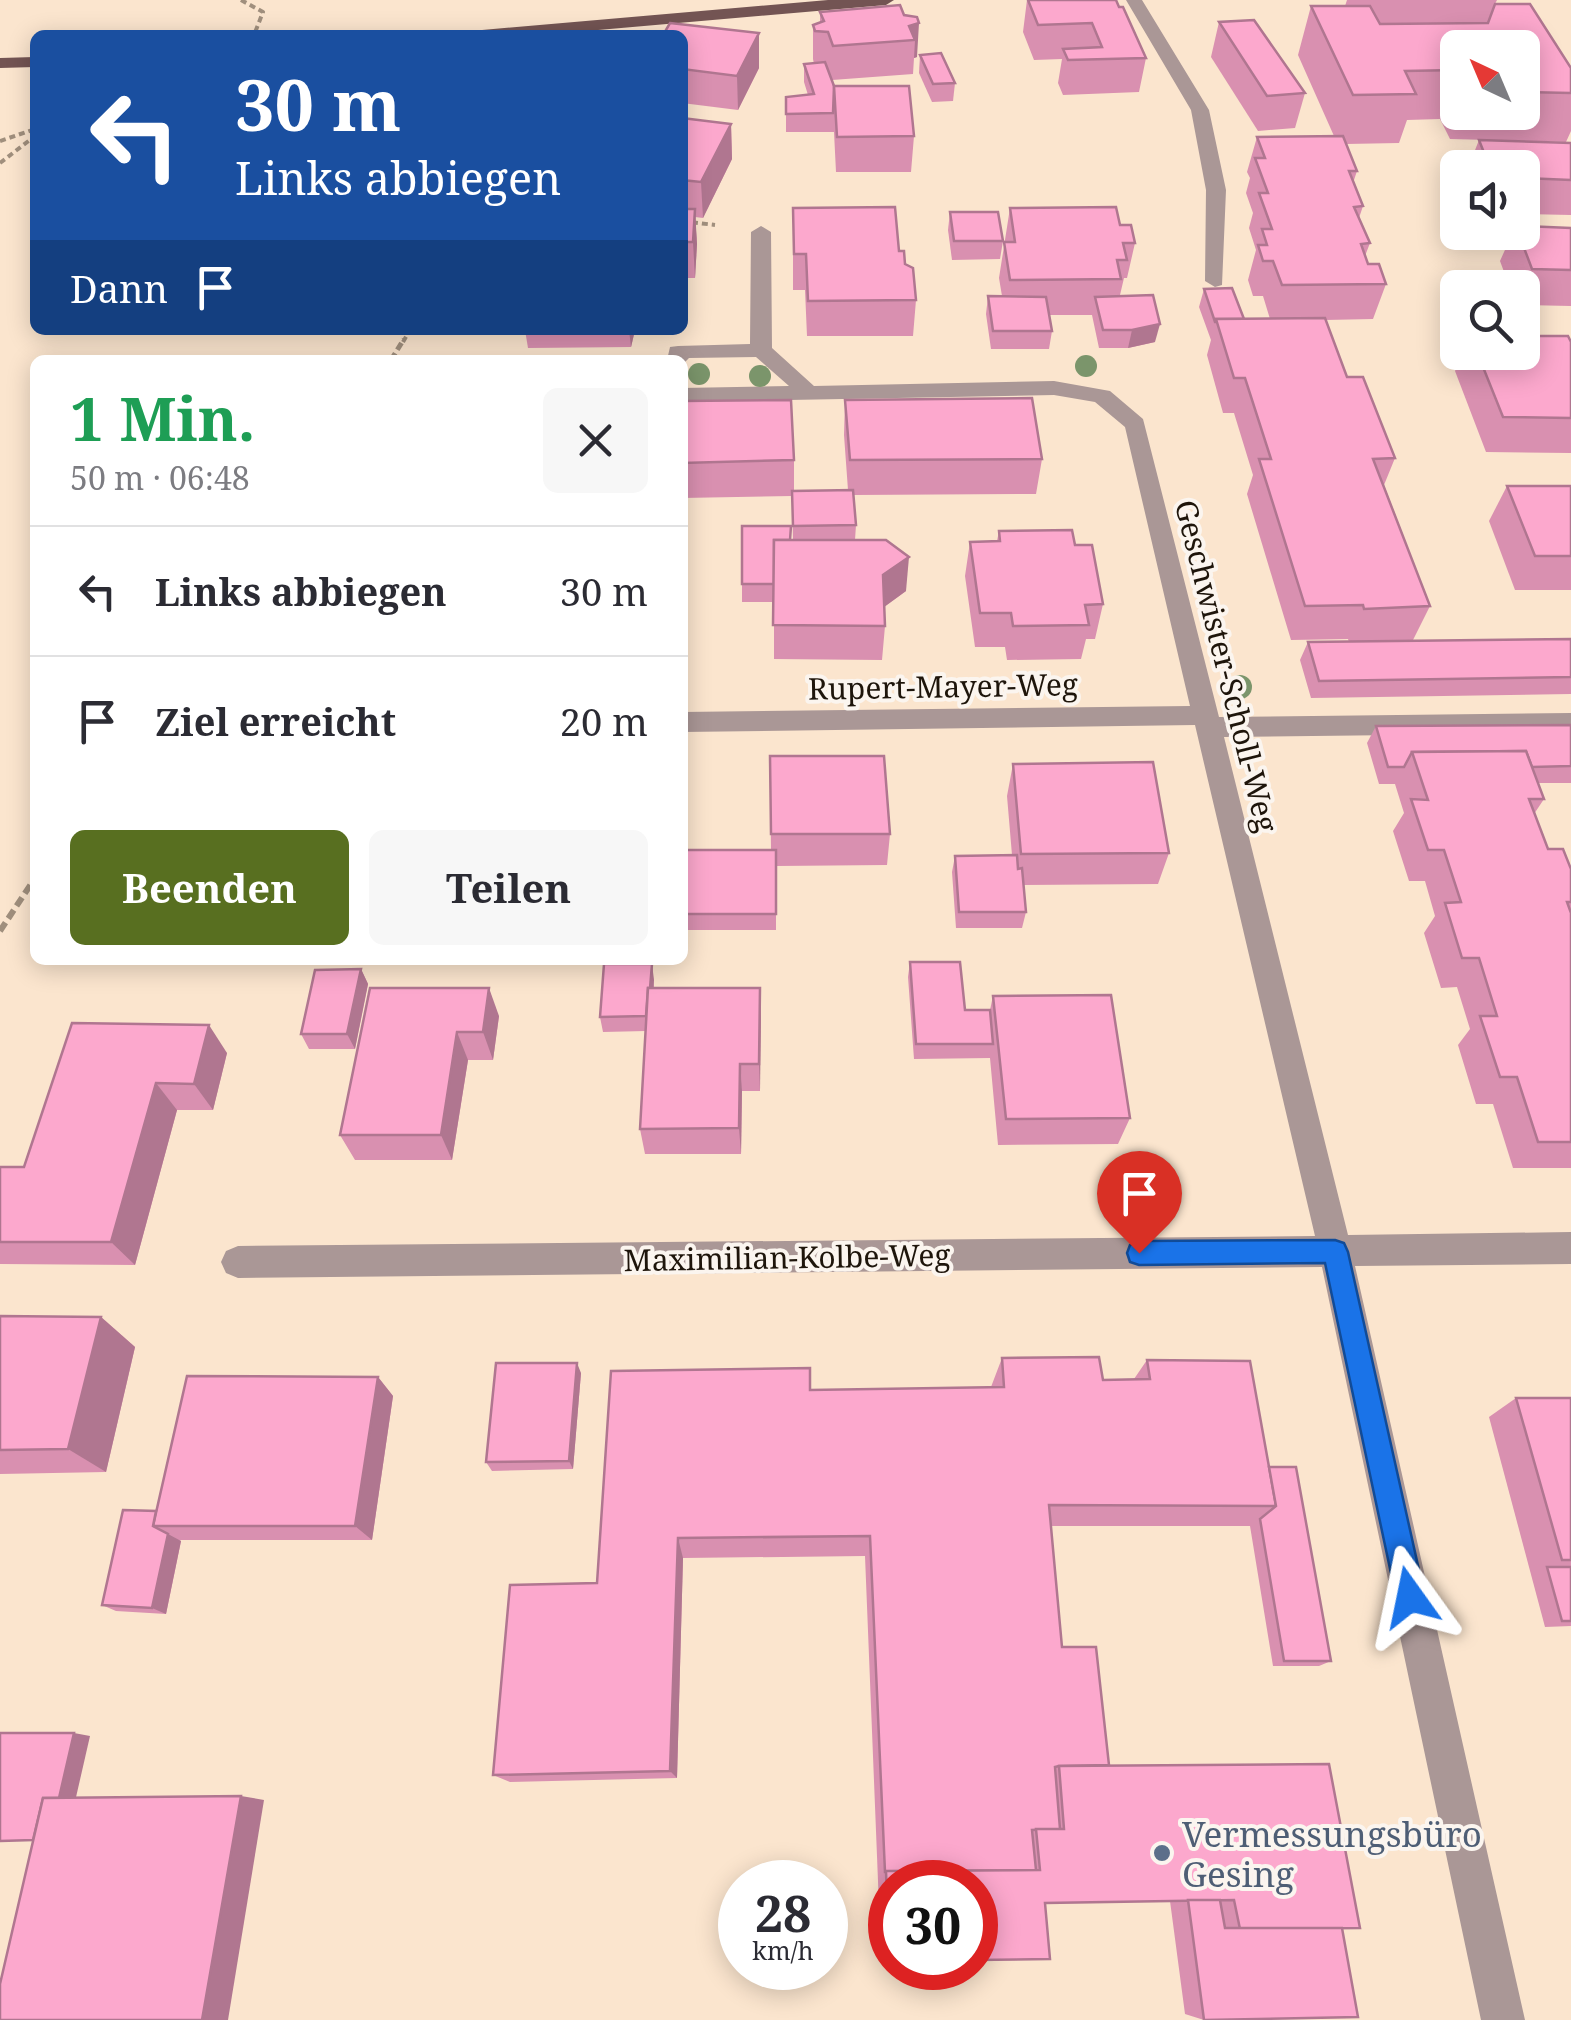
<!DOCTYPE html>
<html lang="de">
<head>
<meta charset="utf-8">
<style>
	body { margin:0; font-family:"Noto Serif",serif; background:#f7f7f7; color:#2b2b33; height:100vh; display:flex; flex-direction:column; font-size:38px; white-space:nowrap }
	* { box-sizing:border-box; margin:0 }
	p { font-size:32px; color:#7c7c81 }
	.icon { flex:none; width:55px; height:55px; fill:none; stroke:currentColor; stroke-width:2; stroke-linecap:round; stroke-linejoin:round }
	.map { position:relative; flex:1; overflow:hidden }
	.drawer { position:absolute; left:30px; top:355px; width:658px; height:610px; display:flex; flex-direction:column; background:#fff; border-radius:15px; box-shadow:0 5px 25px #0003 }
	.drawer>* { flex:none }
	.guide { position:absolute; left:30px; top:30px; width:658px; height:305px; border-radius:15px; box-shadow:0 5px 25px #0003; background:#1a4fa0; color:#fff; overflow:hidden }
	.needle { width:65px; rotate:316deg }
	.buttons { position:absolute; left:1440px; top:30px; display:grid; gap:20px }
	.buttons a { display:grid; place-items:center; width:100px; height:100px; border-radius:15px; background:#fff; box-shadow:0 5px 25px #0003; font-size:50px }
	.speed { position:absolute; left:718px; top:1860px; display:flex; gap:20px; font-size:50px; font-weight:700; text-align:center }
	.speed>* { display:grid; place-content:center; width:130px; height:130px; border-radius:50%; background:#fff; box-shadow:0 5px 25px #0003; line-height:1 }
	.speed small { font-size:25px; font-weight:400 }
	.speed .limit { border:15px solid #d22; background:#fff; color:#111 }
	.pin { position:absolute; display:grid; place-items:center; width:85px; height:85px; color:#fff; margin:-102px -42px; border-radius:50% 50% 50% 0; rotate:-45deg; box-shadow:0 0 10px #0007 }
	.pin .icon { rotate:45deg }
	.me { position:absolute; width:110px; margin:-55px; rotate:348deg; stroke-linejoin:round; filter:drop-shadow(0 0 8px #0008) }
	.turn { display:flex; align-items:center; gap:35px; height:210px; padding:0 40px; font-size:45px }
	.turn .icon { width:130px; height:130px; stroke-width:2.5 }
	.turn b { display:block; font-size:70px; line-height:85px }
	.then { display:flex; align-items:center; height:95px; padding:0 40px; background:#0003; gap:20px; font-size:38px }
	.round { display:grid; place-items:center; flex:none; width:105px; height:105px; border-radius:15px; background:#f7f7f7 }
	.summary { display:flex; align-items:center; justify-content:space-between; height:170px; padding:0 40px }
	h1 { font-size:60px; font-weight:700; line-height:75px; color:#1e9e55 }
	.action { display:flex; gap:20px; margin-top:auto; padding:20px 40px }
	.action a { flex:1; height:115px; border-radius:15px; background:#586f20; color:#fff; font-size:40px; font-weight:700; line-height:115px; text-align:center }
	.action a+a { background:#f7f7f7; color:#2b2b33 }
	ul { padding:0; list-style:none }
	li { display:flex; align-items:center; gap:30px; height:130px; padding:0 40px; border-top:2px solid #e1e1e2 }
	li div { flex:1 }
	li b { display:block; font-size:38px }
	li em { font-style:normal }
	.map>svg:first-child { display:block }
</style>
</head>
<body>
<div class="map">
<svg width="1571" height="2020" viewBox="0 0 1571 2020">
	<rect width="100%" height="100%" fill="#fbe5ce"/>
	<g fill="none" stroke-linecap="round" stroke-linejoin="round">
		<g stroke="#a08f7d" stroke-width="4" stroke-dasharray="6 4" stroke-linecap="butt">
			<path d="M241,0L263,12L254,35"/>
			<path d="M0,141L35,129"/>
			<path d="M0,163L35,136"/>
			<path d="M682,221L715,225"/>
			<path d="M403,342L410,330"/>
		</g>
		<path stroke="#a08f7d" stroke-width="5" stroke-dasharray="8 4" stroke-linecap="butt" d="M391,360L404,339"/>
		<path stroke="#a08f7d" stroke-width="6" stroke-dasharray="10 5" stroke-linecap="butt" d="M0,931L35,878"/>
		<g fill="#aa9796" fill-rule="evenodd">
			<path d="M1126,0H1142L1209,110L1226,190L1222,285L1215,287L1205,281L1206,190L1191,110Z"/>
			<path d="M761,226L771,232L772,348L814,386L1054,381L1110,391L1143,419L1219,717L1571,713V733L1224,737L1348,1235L1571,1232V1264L1355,1266L1525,2020H1481L1322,1267L238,1278L226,1273L221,1262L226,1251L238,1246L1315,1236L1195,725L682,732V712L1190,706L1125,427L1095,402L1054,395L682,402V388L789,386L756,357L689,358L682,365V360H667L670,347L678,346L750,344L751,232Z"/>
		</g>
		<g fill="#735453" fill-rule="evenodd">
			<path d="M828,0H894L886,5L541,35H473L482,30Z"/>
			<path d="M35,57V67L0,68V58Z"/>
		</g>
	</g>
	<g fill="#7b956b">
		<circle cx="1086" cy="366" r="11"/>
		<circle cx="699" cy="374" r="11"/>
		<circle cx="760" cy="376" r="11"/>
		<circle cx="1240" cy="687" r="12"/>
	</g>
	<g fill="#d990b0" fill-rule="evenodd">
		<path d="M1027,0H1116L1146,58L1139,92L1063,95L1058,83L1062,59L1034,60L1023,32Z"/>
		<path d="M1347,0H1497L1495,4L1571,68V131L1566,142L1450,139L1440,119L1407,120L1399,143L1346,144L1357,171L1353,183L1363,206L1359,218L1370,243L1365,256L1368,264L1386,284L1373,319L1325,320L1347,377L1395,458L1384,485L1430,606L1413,640L1378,641L1571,639V694L1311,698L1300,660L1308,642H1349L1348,639L1291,640L1247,494L1253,475L1234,413H1223L1207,355L1211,340L1199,307L1204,289L1244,319H1270L1263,296H1253L1248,280L1256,250L1249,228L1253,213L1246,193L1250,178L1247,172L1257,137L1334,136L1298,55L1311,6H1345ZM1458,48H1522V112H1458Z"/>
		<path d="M820,12L917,17V57L914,58L913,74L832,80L834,86L914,136L911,172H836L834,132H786V97L808,95L804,82V64H814L813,59V25L820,23Z"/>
		<path d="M1219,22L1305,93L1295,128L1258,131L1211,57Z"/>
		<path d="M682,35L759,68L738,110L682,103Z"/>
		<path d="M920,55L955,83L953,101L932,102L919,73Z"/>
		<path d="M682,118L731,124L732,159L703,218L695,217L697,244L695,278H682Z"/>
		<path d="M1479,140L1571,143V215L1522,214V168H1468Z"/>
		<path d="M793,208L899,251L905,264L916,300L913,336H807L805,290H793Z"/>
		<path d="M1010,208L1120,225L1135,243L1127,278H1124L1120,295L1155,342L1128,348H1099L1092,315H1049L1052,331L1049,349H991L986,314L988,296H1002L999,278Z"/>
		<path d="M950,212L1003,241L1000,259L952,260L948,230Z"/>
		<path d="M1571,228V306L1522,305V288H1510L1500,261L1513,232Z"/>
		<path d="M525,330H635L631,347L528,348Z"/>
		<path d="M1571,342V453L1486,452L1455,371L1463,352H1477Z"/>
		<path d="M845,400L1042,459L1036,494L853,495L856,525L855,540L906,591L884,607L885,626L882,660L774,659V602H742V526L793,540L792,496L682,498V401L794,460V491L848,490L844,435Z"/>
		<path d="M1507,486H1571V590H1515L1489,521Z"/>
		<path d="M999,531L1075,545L1103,604L1095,639H1086L1081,659L1007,660L1005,647H975L965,576L970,542L997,541Z"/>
		<path d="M1571,725V783H1538L1544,799L1534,814L1548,849L1571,869V1168H1513L1493,1104H1476L1458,1045L1470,1029L1457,987L1441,988L1424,933L1435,916L1425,881H1409L1393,831L1404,813L1395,784H1379L1367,743L1376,726Z"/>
		<path d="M770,756L890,834L887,865L776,866V930H682V850H771Z"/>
		<path d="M1013,764L1169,853L1158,884L1023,885L1026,912L1022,928H956L952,872L955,856L1012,855L1007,796Z"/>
		<path d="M910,962L965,1010H990L993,996L1130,1118L1118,1144L998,1145L990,1058L914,1059L908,977Z"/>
		<path d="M652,964L654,988H760V1091H742L741,1154H645L640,1129L646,1031L603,1032L600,1017Z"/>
		<path d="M361,969L368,984L355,1049H309L301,1034Z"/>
		<path d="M370,988L499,1016L493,1060H468L452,1160H355L340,1135Z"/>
		<path d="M72,1023L227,1053L213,1110H177L135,1265L0,1264V1167H24Z"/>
		<path d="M0,1316L101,1317L135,1347L106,1472L0,1474Z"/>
		<path d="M1002,1358L1103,1380L1134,1379L1147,1360L1269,1467L1331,1661L1319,1666H1273L1250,1526H1051L1062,1647L1109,1765L1342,1928L1204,2020L1185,2014L1170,1901L1045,1903L890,1961L881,1956L865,1556L683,1558L677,1778L510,1782L493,1775L597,1583L810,1390L991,1387Z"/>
		<path d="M581,1373L573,1469L492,1471L486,1462Z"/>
		<path d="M378,1377L393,1396L372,1540H179L181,1541L166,1614L116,1611L102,1605L156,1511Z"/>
		<path d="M1516,1398H1571V1626L1545,1627L1489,1417Z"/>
	</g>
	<g fill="#b07690">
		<path d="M919,23L917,57L914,58L915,40L909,26Z"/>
		<path d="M759,33V68L738,110L737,76Z"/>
		<path d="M731,124L732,159L703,218L701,182Z"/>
		<path d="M695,209L697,244L695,278L693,242Z"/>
		<path d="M1160,324L1155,342L1128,348L1132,330Z"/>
		<path d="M629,330H635L631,347Z"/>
		<path d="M909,557L906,591L880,610L883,575Z"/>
		<path d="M652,964L654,980L651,1031L649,1016Z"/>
		<path d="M361,969L368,984L355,1049L347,1034Z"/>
		<path d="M489,988L499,1016L493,1060L483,1032Z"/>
		<path d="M760,988L761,1017L760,1091L759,1064Z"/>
		<path d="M209,1025L227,1053L213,1110L194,1084Z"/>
		<path d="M457,1032L468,1060L452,1160L441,1135Z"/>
		<path d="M740,1064L742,1091L741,1154L739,1128Z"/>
		<path d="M156,1083L177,1110L135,1265L111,1242Z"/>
		<path d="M101,1317L135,1347L106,1472L68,1449Z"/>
		<path d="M577,1363L581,1373L573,1469L569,1461Z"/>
		<path d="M378,1377L393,1396L372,1540L355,1526Z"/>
		<path d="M168,1534L181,1541L166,1614L152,1608Z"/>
		<path d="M678,1538L683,1558L677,1778L670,1771Z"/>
		<path d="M74,1733L90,1736L66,1841L50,1840Z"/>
		<path d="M241,1796L264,1800L228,2020H202Z"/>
	</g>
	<g fill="#fca8cd" stroke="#b07690" stroke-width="2.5">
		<path d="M1028,0H1116L1119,7H1123L1146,58L1068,60L1063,49L1102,47L1092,23L1038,25Z"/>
		<path d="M1495,4H1530L1571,68V93L1522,92V48H1458V70L1405,71L1416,94L1353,95L1311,6H1370L1380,24L1488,23Z"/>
		<path d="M900,5L904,15L917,17L919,23L909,26L915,40L833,46L828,32L815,31L813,25L824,21L820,12Z"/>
		<path d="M1254,20L1305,93L1267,96L1219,22Z"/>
		<path d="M670,23L759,33L737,76L682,69V35H663Z"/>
		<path d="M941,53L955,83L933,84L920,55Z"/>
		<path d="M825,62L834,86L833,113L786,114V97L814,94L804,64Z"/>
		<path d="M834,86H909L914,136L837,137Z"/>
		<path d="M682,118L731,124L701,182L682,180Z"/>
		<path d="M1343,136L1357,171H1349L1363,206L1354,207L1370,243L1361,244L1368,264H1379L1386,284L1282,285L1273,261H1263L1258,245H1267L1262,229H1272L1259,193H1268L1255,158H1265L1257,137Z"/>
		<path d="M1479,140L1571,143V180L1522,178V168H1490Z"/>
		<path d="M895,207L899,251H904L905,264L913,268L916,300L808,301L806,254H794L793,208Z"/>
		<path d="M1116,207L1120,225H1131L1135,243H1123L1127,260H1117L1121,279L1010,280L1004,242H1015L1010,208Z"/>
		<path d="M682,209H695L693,242H682Z"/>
		<path d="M950,212H998L1003,241H954Z"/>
		<path d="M1522,226L1571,228V270L1532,269L1518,232H1522Z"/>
		<path d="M1232,288L1244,319H1216L1217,322H1215L1204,289Z"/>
		<path d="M1153,295L1160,324L1132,330H1103L1095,297Z"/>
		<path d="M988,296L1046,297L1052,331H993Z"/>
		<path d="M1325,318L1347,377H1363L1395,458L1373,459L1430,606L1364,609L1363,605L1305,606L1259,459H1271L1245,378H1234L1216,319Z"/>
		<path d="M1522,336H1568L1571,342V418L1503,417L1477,352H1522Z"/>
		<path d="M1032,398L1042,459L850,460L845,400Z"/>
		<path d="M791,400L794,460L682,463V401Z"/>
		<path d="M1507,486H1571V556H1535Z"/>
		<path d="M853,490L856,525L793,526L792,491Z"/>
		<path d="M742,526H791L790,540H774V584H742Z"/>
		<path d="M1072,530L1075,545H1092L1103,604L1085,605L1089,625L1013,626L1011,613H980L970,542L1000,541L999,531Z"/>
		<path d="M774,540H886L909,557L883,575L885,626L773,625Z"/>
		<path d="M1571,639V677L1319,681L1308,642Z"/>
		<path d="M1571,725V766L1532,767L1526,751L1412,752L1404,767H1388L1376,726Z"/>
		<path d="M1526,751L1544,799H1529L1548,849H1563L1571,869V902H1567L1571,913V1142H1538L1517,1077H1500L1480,1016H1497L1479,958H1462L1445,903L1461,902L1444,850H1428L1411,799L1428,800L1412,752Z"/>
		<path d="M770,756H884L890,834H771Z"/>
		<path d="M1153,762L1169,853L1021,854L1013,764Z"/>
		<rect x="682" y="850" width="94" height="64"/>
		<path d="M1017,855L1018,869L1022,868L1026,912H959L955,856Z"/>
		<path d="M910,962H960L965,1010H990L993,1044H916Z"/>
		<path d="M604,964H652L650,988H648L646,1016L600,1017Z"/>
		<path d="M361,969L347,1034H301L315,970Z"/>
		<path d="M370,988H489L483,1032H457L441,1135H340Z"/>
		<path d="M648,988H760L759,1064H740L739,1128L640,1129Z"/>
		<path d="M1111,995L1130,1118L1006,1119L993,996Z"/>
		<path d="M72,1023L209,1025L194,1084L156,1083L111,1242H0V1167H24Z"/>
		<path d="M0,1316L101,1317L68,1449L0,1450Z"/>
		<path d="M1099,1357L1103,1380L1150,1379L1147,1360L1250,1361L1276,1506L1049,1505L1062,1647H1096L1109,1765L1059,1766L1055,1767L1060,1829L1032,1830L1036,1870L885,1872L870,1536L678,1538L670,1771L493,1775L510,1585L597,1583L611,1371L810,1368V1390L1004,1387L1002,1358Z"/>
		<path d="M496,1363H577L569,1461L486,1462Z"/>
		<path d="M187,1376L378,1377L355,1526H153Z"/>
		<path d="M1516,1398H1571V1560H1562Z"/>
		<path d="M1269,1467H1296L1331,1661H1284L1260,1519L1276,1506Z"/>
		<path d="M123,1510L156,1511L153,1526L168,1534L152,1608L102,1605Z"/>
		<path d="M1547,1567H1571V1621H1562Z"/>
		<path d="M0,1733H74L59,1798H43L33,1840L0,1841Z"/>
		<path d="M1329,1764L1360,1928L1240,1929L1234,1900L1045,1903L1050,1959L975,1960V1882H890L889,1961L886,1871L1040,1870L1036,1829H1064L1059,1766Z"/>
		<path d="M241,1796L202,2020H0V1984L43,1798Z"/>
		<path d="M1188,1900H1220L1225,1928H1342L1358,2017L1204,2020Z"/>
	</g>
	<path fill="#1a73e8" stroke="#114b97" stroke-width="2.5" d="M1335,1240L1344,1243L1348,1252L1425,1597L1421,1607L1410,1612L1400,1607L1396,1597L1325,1263L1139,1265L1130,1262L1127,1253L1130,1245L1139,1241Z"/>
	<circle fill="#5c6f8a" stroke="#fbf5ef" stroke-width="4" cx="1162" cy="1853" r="10"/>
	<g text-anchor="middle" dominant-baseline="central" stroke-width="8" stroke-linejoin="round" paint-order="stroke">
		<g font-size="30" fill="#1e150b" stroke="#fbf5ef">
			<text transform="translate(1227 666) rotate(76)">Geschwister-Scholl-Weg</text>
			<text transform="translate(943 686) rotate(-1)">Rupert-Mayer-Weg</text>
			<text transform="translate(787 1257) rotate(-1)">Maximilian-Kolbe-Weg</text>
		</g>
		<g font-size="35" fill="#4e5e75" stroke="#fbf5ef" text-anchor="start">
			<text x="1182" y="1833">Vermessungsbüro<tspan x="1182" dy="40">Gesing</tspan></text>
		</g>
	</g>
</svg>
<div class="buttons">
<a><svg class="needle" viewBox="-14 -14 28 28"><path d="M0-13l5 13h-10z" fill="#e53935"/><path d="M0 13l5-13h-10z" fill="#7c7c81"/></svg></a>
<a><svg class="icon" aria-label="sound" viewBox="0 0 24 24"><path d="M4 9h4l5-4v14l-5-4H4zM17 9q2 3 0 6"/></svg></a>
<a><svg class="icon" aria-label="search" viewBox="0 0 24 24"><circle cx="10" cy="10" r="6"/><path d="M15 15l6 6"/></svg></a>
</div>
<div class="speed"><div>28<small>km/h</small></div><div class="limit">30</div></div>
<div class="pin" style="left:1139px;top:1253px;background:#d93025"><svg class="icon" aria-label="arrive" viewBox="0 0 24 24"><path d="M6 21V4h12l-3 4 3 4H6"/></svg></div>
<svg class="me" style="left:1410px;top:1597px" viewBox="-20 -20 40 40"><path d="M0-17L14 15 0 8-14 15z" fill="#1a73e8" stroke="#fff" stroke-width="4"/></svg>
<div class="guide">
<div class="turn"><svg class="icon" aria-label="left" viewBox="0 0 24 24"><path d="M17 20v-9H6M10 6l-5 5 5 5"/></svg><div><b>30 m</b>Links abbiegen</div></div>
<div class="then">Dann<svg class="icon" aria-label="arrive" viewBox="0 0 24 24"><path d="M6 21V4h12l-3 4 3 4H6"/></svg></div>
</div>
<section class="drawer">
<div class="summary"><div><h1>1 Min.</h1><p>50 m · 06:48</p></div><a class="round"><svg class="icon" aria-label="close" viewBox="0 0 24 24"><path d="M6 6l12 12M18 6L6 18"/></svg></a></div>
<ul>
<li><svg class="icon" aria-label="left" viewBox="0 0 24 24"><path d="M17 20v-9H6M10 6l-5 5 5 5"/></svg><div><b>Links abbiegen</b></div><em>30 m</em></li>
<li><svg class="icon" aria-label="arrive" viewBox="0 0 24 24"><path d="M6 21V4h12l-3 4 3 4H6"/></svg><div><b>Ziel erreicht</b></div><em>20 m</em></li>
</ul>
<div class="action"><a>Beenden</a><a>Teilen</a></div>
</section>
</div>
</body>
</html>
